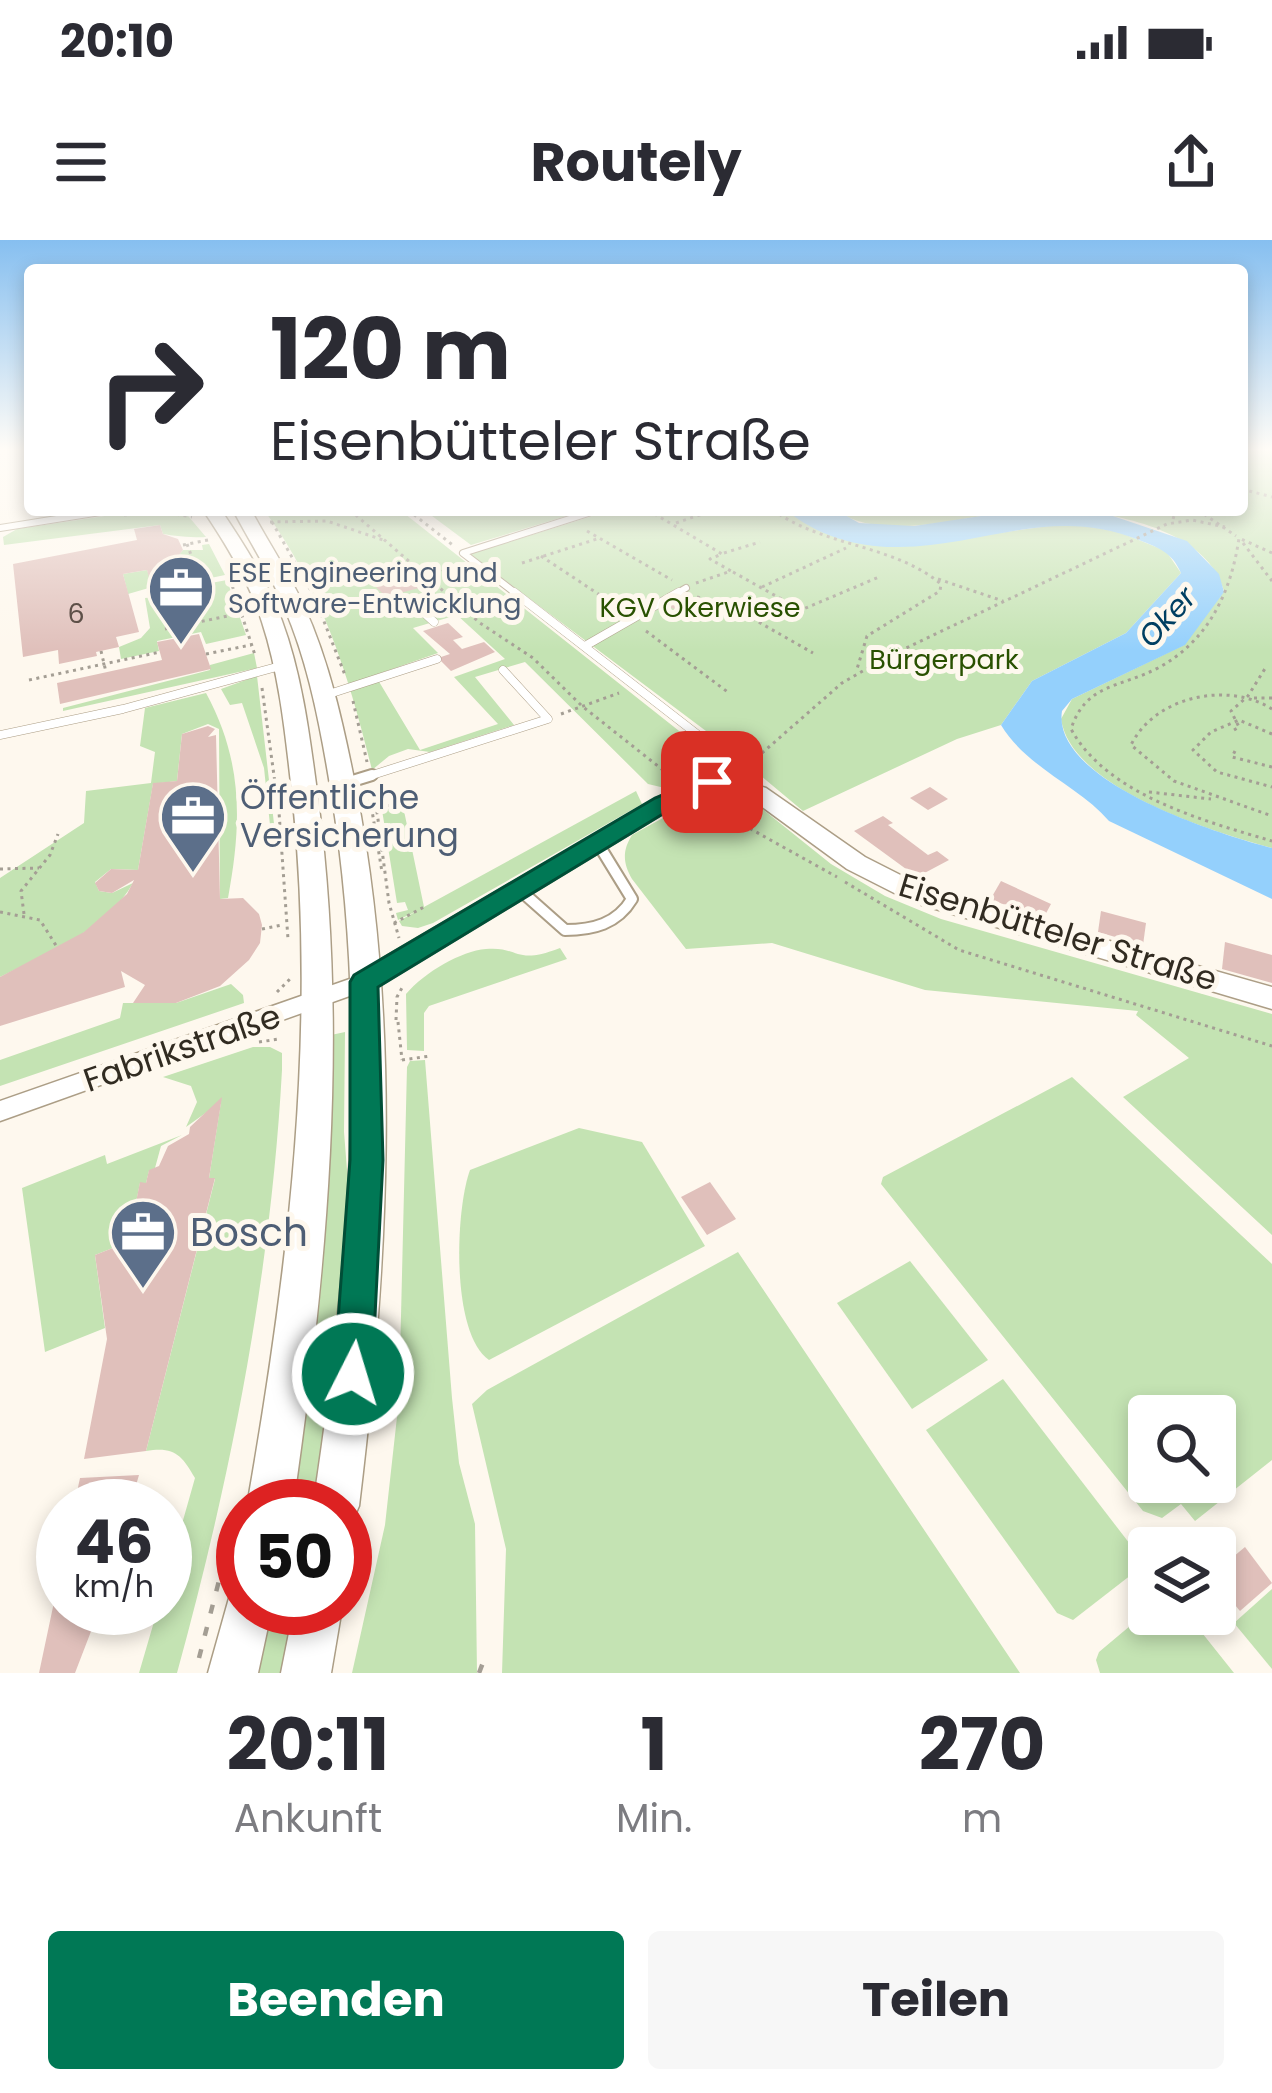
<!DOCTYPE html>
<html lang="de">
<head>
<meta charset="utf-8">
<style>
	body { margin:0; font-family:Poppins,sans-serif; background:#f7f7f7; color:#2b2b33; height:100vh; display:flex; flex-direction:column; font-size:45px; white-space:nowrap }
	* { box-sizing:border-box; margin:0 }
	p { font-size:39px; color:#7c7c81 }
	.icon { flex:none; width:66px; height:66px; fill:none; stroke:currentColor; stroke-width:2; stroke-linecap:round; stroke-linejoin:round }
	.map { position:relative; height:1433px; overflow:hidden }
	.panel { display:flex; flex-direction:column; background:#fff; flex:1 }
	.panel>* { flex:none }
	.top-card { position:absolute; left:24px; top:24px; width:1224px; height:252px; border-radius:12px; box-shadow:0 6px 18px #0003; background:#fff; color:#2b2b33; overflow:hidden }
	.controls { position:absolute; left:1128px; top:1155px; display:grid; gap:24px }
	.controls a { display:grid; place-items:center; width:108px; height:108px; border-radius:12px; background:#fff; box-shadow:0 6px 18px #0003; font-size:60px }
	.speed { position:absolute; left:36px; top:1239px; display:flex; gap:24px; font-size:60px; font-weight:700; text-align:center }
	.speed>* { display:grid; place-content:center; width:156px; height:156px; border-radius:50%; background:#fff; box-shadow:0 6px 18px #0003; line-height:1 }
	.speed small { font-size:30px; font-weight:400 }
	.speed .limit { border:18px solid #d22; background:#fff; color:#111 }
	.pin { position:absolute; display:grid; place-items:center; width:102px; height:102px; color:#fff; margin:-51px; border-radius:24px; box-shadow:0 6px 18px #0006 }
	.me { position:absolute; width:132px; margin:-66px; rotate:5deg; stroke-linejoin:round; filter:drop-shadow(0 0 9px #0008) }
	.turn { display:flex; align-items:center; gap:42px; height:252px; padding:0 48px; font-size:54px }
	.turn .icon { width:156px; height:156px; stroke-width:2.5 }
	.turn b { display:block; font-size:84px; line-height:102px }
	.eta { display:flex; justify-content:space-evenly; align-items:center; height:204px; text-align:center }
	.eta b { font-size:72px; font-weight:700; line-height:84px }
	.cta { display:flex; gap:24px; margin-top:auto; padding:24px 48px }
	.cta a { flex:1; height:138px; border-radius:12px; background:#007855; color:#fff; font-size:48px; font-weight:700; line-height:138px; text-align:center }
	.cta a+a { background:#f7f7f7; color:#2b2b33 }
	.status { display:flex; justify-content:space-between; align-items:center; height:84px; padding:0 60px; background:#fff; direction:ltr }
	.status svg { height:33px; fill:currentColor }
	header { display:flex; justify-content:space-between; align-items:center; height:156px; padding:0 48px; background:#fff; font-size:54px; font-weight:700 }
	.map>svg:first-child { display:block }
</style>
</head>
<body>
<div class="status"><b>20:10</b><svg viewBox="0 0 49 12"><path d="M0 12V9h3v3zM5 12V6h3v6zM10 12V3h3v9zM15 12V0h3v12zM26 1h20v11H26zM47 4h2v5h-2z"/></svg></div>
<header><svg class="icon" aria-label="menu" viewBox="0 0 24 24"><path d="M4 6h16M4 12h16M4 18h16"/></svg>Routely<svg class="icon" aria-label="share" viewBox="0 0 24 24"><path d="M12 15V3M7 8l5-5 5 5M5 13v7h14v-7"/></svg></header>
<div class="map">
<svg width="1272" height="1433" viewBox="0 0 1272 1433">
	<rect width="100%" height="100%" fill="#fef8ee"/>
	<g fill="#c4e3b3" fill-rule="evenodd">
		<path d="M1242,209H1272V608C1212,592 1071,548 1061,479L1072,459L1184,405L1224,351C1208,294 1132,278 1080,270H1242Z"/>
		<path d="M183,270L206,297C198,298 173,296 163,294L160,285L4,305L3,297L17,289L145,270Z"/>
		<path d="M264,270H400L717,521L669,549L648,544L525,422L475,437L514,485L430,512L408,509L389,516L372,530C349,436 322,349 264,270ZM457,375L505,419L454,437L498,484L420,510L375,435L438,413L413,388Z"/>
		<path d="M424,270H586L471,305Z"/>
		<path d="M612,270H786L830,295L898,307L1070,283L1119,292L1166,311L1181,333L1126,393L1032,441L1001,485L957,499L803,571L718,500L470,314Z"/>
		<path d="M836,270H1021C968,275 882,304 836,270Z"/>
		<path d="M209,304L225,335L182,344L180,339L128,354L123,334L147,330L150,338L176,332L173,322L183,310H203L202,305Z"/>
		<path d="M227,340L246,395L206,404L201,392L157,401L159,411L121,419L119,407L141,398L150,388L145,358L186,354L184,348Z"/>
		<path d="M254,413L257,428L63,471V468L210,430V425Z"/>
		<path d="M257,436L276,601L254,604L255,589L270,585L264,528L242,463L230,465L221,449Z"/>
		<path d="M206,453C243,521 242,583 228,658L220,659L219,489L208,484L182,494L177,541L153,544L138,630L111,629L95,642L99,651L112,653L133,643C107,690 46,714 0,737V638L84,583L86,551L151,543L155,512L140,506L145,468Z"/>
		<path d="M636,551L642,564L433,683L418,688L402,686L399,681L417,671L398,680L396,673L408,670L405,662L397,663L382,570L403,566L424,667Z"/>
		<path d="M728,555L761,568L831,624L885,656L941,679L1272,774V995L1123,857L1189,818L1136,775L1138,771L925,750L772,703L686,709L632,639C623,623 622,611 632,595L701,557Z"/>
		<path d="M560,708L567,719L429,766L424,773V811L407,810L406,754C425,732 461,711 486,709C520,706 514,726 560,708Z"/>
		<path d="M231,744L243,755L244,763L0,846V820L120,778L123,763H176Z"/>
		<path d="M345,792L344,892L352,993L320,1266H288L331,795Z"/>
		<path d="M253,807H270L282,813V830C271,1033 231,1237 177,1433H139L158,1368H165V1344L195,1238C182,1215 174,1206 146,1211L215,939L209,938L221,862L186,887L197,862L191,846L163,837Z"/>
		<path d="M425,820L452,1158L459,1223L475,1284L477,1433H352L385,1285L399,1159L407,827L410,821Z"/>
		<path d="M1072,837L1272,1024V1220L1195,1281L1181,1264L1162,1278L1143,1271L881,944L883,937ZM1149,1176H1215V1242H1149Z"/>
		<path d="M579,888L642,902L705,1006L489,1120C451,1094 455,971 470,930Z"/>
		<path d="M182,895L161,906L155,928L149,931L146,943H140L128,1002L95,1015L105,1088L45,1112L22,948L105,915L107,924Z"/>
		<path d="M738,1012L1020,1433H502L506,1309L472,1164L487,1150Z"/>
		<path d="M910,1021L988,1120L912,1169L837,1063Z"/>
		<path d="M1003,1139L1143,1321L1140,1328L1073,1380L1057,1373L926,1190Z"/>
		<path d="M1272,1349V1429L1234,1383Z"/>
		<path d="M267,1368H300L288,1433H253Z"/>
		<path d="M1149,1370V1374H1187L1234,1433H1100L1096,1420L1099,1412Z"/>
	</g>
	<path fill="#94d0fc" d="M786,270H836L859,283L914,286L1021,270L1107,274L1187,301L1219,334L1224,352L1185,405L1072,459L1062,471C1051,541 1218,594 1272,608V659L1109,581C1078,545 1028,529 1001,485L1032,441L1126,393L1181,333C1172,312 1159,308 1139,300C1053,265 986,306 899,307C859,308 817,296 786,270Z"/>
	<g fill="#e0c0bb">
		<path d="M160,285L163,294L178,299L183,310L173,322L177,332L149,338L147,330L123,334L139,392L116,397L119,407L96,412L97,416L59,424L58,410L23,417L13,324L137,300L134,289Z"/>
		<path d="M423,335L429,341L422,343L426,346L386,357L376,347Z"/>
		<path d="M677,357L705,368L692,376L664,365Z"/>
		<path d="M448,383L463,397L453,400L462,409L484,402L495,412L451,431L438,418L450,414L423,391Z"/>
		<path d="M199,394L211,429L60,464L57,443L162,420L157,402Z"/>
		<path d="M208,486L215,489L208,497L216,495L220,659L243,658L259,674L262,685L260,703L249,720L220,746L176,763H133L145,745L121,731L125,747L0,786V737L84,692L127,654L134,640L112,653L99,651L95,643L111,629L138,630L153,543L177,541L182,494Z"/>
		<path d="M930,547L948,559L928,570L910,558Z"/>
		<path d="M883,576L893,583L888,585L928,615L937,611L949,620L917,637L854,591Z"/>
		<path d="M1001,641L1051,664L1044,677L990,660Z"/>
		<path d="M1101,671L1146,683L1143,705L1098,692Z"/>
		<path d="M1225,702L1272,715V743L1222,729Z"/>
		<path d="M222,857L209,938H215L146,1211L84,1219L107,1099L95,1015L128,1002L140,942L146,943L149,930L159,926L168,906L189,894L190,887Z"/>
		<path d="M710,942L736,979L707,995L681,957Z"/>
		<path d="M139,1235L130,1266H74L80,1238Z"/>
		<path d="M1245,1307L1272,1343L1240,1371L1215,1341V1332Z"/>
		<path d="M61,1329L63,1368H100L75,1433H39Z"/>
	</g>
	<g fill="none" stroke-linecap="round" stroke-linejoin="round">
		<defs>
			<g id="service-far2">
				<path d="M0,288L113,270"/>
				<path d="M518,355L463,313L598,270"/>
				<path d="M674,355L686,348"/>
			</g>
			<g id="service-far1">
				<path d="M514,352L729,519L725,538"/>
				<path d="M411,361L434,382"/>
				<path d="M585,406L679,352"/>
				<path d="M326,455L437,419"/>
				<path d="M0,495L123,469L284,425"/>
				<path d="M363,538L548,479L503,430"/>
			</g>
			<g id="service">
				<path d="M724,542L726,535"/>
				<path d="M346,543L372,535"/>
				<path d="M521,651L565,690C593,690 617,684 632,659L597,602"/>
			</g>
			<path id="minor" d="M364,734L372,736L375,742L372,748L0,881V861Z"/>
			<path id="tertiary" d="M724,535L766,548L865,617L930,650L1272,747V769L912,662L847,629L750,558L723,549L694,555L374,749H354L350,742L354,735L679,545Z"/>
			<g id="secondary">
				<path d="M203,270H221C244,304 268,342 282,381C303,438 310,500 318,559C349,798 327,1030 293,1266H247C288,1032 317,798 293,561C286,501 281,440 262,382C250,343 226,304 203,270Z"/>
				<path d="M233,270H251C268,302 289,333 304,366C330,423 344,488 356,549C402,786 388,1029 359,1266L352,1282L345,1285V1266H313C349,1030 370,788 331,551C321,490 309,424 284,367C270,333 250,302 233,270Z"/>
				<path d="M243,1346V1368H272L258,1433H208L231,1351Z"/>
				<path d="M294,1368H342L331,1433H281Z"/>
			</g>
		</defs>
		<use href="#service-far2" stroke="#ac9e86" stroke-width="8"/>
		<use href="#service-far1" stroke="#ac9e86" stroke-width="9"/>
		<use href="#service" stroke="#ac9e86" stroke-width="14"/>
		<use href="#minor" stroke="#ac9e86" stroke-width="3"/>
		<use href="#tertiary" stroke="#ac9e86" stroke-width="3"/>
		<use href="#secondary" stroke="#ac9e86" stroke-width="3"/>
		<g stroke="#a49e94" stroke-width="3" stroke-dasharray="3 4.5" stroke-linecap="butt">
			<path d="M1242,249L1272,257"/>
			<path d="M162,270L193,274"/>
			<path d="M350,270L480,383L533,418L582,466L673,538"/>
			<path d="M408,270L454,306"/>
			<path d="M648,270L722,314L710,319L731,331L696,343"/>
			<path d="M773,270C824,307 893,304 941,344L940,351L867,396L857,429"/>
			<path d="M1198,270L1236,296"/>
			<path d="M128,273L150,270"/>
			<path d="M124,275L163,272L192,277"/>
			<path d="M1173,279L1176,270"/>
			<path d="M270,282L327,281L383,300"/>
			<path d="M272,282L314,356L345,435"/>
			<path d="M676,283L714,270"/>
			<path d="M587,291L672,340"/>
			<path d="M1243,303L1272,341"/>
			<path d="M187,304L201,342"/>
			<path d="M183,305L208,300"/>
			<path d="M724,313L760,302"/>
			<path d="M1272,313L1239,298C1231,353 1208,401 1158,428C1120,448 1086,443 1071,489C1107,555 1204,581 1272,601"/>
			<path d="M541,316L618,367"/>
			<path d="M522,323L600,298"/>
			<path d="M733,332L801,370L879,337"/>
			<path d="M230,339L255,415"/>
			<path d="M938,339L1003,361"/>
			<path d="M424,345L451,325"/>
			<path d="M762,347L846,308"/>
			<path d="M697,357L727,364L813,413"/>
			<path d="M165,389L242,373"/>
			<path d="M646,391L729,453"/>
			<path d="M101,411L106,432"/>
			<path d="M206,414L251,405"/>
			<path d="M29,440L160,412"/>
			<path d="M262,448L279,572L288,699"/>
			<path d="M1254,458H1272"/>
			<path d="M353,461L367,522"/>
			<path d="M1272,469C1228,441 1155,456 1131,505L1174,541L1272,576"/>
			<path d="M561,474L619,453"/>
			<path d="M1234,490L1239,487L1231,471L1248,456L1266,427"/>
			<path d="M1272,494L1239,480L1211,492L1193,510L1217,532L1272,547"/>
			<path d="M1235,511L1232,517L1272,527"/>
			<path d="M745,528L842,443L885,418L1167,284L1192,280L1225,287"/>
			<path d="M374,549L389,663L399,698"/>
			<path d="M369,552L382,632"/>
			<path d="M1149,552L1211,559"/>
			<path d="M704,563L837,637"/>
			<path d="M380,567L402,563"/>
			<path d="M0,629L39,628"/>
			<path d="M845,642L959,710L1272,806"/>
			<path d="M0,672L40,680L57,707"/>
			<path d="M24,674L21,651L50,615L58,594"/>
			<path d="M394,683L424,667"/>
			<path d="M262,689L282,685"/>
			<path d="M277,752L291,738"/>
			<path d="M396,780L397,757L403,746"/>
			<path d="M398,782L402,820"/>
			<path d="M259,802L279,799"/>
			<path d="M402,820L430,816"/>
		</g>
		<g stroke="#a49e94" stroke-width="4.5" stroke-dasharray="9 14" stroke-linecap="butt">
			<path d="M348,1360L358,1292"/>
			<path d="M199,1418L237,1271"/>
			<path d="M479,1433L487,1412"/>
		</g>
		<use href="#service-far2" stroke="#fff" stroke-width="6"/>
		<use href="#service-far1" stroke="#fff" stroke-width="8"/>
		<use href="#service" stroke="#fff" stroke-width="10"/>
		<use href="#minor" fill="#fff" fill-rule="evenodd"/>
		<use href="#tertiary" fill="#fff" fill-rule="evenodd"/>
		<use href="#secondary" fill="#fff" fill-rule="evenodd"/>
	</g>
	<linearGradient id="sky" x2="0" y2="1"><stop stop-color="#86bff0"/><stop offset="0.51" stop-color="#fffcf7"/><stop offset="1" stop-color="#fffcf7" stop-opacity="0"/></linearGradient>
	<rect width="1272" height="410" fill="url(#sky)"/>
	<path fill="#007855" stroke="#004e37" stroke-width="3" d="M712,535L724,542L720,547L671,569L378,747L383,920L372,1134L367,1147L353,1153L340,1147L334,1134L350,920V742L354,735L655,558Z"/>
	<defs>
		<symbol id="office-pin" viewBox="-11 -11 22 30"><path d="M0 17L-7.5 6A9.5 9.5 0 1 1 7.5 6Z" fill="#5c6f8a" stroke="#fef8ee"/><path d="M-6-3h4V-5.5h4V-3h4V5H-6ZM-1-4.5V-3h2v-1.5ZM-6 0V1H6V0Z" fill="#fff"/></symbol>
	</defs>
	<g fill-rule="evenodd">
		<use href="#office-pin" x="143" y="310" width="76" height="104"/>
		<use href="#office-pin" x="155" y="538" width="76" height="104"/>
		<use href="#office-pin" x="105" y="954" width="76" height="104"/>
	</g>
	<g text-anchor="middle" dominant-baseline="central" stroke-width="10" stroke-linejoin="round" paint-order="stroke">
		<g font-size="27" fill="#4e5e75" stroke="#fef8ee" text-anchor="start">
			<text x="228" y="332">ESE Engineering und<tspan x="228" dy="31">Software-Entwicklung</tspan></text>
		</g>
		<g font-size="27" fill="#295101" stroke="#fef8ee">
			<text x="700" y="367">KGV Okerwiese</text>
			<text x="944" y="419">Bürgerpark</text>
		</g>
		<g font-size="27" fill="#5d5048">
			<text x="76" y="373">6</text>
		</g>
		<g font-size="30" font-style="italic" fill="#003f62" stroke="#fef8ee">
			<text transform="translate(1167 377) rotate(-48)">Oker</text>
		</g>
		<g font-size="33" fill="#4e5e75" stroke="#fef8ee" text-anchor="start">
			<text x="240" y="557">Öffentliche<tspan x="240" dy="38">Versicherung</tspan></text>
		</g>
		<g font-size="33" fill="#312b21" stroke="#fef8ee">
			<text transform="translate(1058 692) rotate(17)">Eisenbütteler Straße</text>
			<text transform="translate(182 808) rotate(-19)">Fabrikstraße</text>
		</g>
		<g font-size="39" fill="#4e5e75" stroke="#fef8ee" text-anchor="start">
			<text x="190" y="992">Bosch</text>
		</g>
	</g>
</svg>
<div class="controls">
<a><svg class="icon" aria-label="search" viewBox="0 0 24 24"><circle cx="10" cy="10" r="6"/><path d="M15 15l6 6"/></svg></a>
<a><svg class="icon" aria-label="layers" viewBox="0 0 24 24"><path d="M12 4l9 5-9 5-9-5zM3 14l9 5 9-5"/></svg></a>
</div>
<div class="speed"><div>46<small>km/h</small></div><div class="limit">50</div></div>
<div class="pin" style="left:712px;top:542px;background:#d93025"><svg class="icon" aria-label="arrive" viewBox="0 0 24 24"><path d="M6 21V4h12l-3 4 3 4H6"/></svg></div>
<svg class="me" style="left:353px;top:1134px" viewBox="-20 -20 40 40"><circle r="17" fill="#007855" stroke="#fff" stroke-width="3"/><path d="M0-11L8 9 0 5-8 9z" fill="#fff"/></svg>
<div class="top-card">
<div class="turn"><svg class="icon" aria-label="right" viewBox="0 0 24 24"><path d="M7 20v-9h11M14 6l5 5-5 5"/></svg><div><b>120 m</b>Eisenbütteler Straße</div></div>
</div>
</div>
<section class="panel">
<div class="eta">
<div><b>20:11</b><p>Ankunft</p></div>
<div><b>1</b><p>Min.</p></div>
<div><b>270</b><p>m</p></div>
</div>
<div class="cta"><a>Beenden</a><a>Teilen</a></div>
</section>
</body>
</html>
